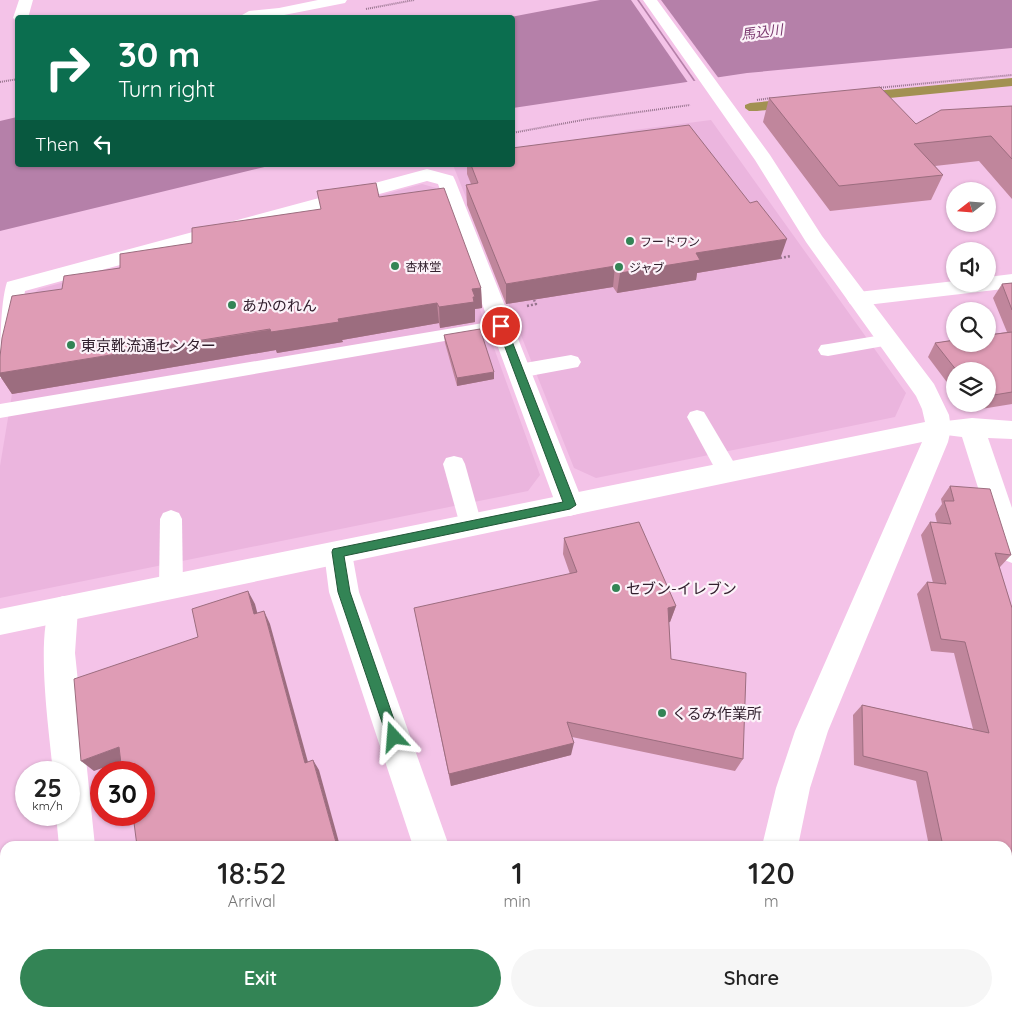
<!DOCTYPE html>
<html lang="en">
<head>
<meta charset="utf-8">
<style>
	body { margin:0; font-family:Quicksand,"Noto Sans JP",sans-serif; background:#f6f6f6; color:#222; height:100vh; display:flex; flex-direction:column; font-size:19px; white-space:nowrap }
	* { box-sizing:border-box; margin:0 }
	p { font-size:16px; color:#767676 }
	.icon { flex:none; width:28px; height:28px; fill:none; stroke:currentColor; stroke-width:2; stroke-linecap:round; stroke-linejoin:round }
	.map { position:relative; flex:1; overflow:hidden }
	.sheet { position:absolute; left:0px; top:841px; width:1012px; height:176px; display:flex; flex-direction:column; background:#fff; border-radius:15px 15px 0 0; box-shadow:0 1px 4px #0004 }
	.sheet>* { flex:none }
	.hud { position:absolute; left:15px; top:15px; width:500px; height:152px; border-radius:5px; box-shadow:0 1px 4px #0004; background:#0b6e4f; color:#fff; overflow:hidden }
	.needle { width:32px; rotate:253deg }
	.buttons { position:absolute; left:946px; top:182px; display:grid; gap:10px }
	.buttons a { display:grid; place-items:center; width:50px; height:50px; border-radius:50%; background:#fff; box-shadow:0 1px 4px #0004; font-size:25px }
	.speed { position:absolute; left:15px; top:761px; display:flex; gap:10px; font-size:25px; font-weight:700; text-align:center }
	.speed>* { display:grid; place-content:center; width:65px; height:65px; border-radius:50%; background:#fff; box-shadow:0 1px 4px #0004; line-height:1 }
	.speed small { font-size:12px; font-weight:400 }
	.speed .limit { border:8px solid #d22; background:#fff; color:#111 }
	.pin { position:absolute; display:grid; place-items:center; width:42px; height:42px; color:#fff; margin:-21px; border:2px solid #fff; border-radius:50%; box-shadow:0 1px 5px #0007 }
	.me { position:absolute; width:55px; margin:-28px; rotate:341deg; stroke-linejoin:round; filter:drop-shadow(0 0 4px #0008) }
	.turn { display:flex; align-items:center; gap:18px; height:105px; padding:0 20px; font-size:22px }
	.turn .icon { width:65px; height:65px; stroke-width:2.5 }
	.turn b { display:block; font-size:35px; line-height:42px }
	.then { display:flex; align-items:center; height:48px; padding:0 20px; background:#0003; gap:10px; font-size:19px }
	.eta { display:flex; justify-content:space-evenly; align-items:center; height:85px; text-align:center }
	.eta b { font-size:30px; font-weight:600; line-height:35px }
	.primary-button { display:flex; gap:10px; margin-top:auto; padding:10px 20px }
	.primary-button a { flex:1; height:58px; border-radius:30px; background:#338455; color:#fff; font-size:20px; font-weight:600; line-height:58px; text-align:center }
	.primary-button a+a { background:#f6f6f6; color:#222 }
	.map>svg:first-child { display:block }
</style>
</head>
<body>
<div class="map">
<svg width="1012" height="1017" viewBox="0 0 1012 1017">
	<rect width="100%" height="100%" fill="#f4c3e8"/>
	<g fill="#ebb5de">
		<path d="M711,120L906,393L895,417L596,478L574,468L453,165H512L513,151L634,130Z"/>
		<path d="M422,184L436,188L540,475L528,491L0,598V466L28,298L39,289Z"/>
	</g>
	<path fill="#a29152" d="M1012,78V86L757,111H749L745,108V105L750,103Z"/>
	<g fill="#b580a9">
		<path d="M600,0H1012V48L747,73L513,108L512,18H506Z"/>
		<path d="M17,117L18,165H273L0,231V121Z"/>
	</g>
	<g fill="#f4c3e8">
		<path d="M631,0H637L695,83L689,84Z"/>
		<path d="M639,0H661L720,80L697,83Z"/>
	</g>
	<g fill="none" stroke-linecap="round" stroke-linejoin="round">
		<g stroke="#98758f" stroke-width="2" stroke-dasharray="1 1" stroke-linecap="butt">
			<path d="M366,9L414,0"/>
			<path d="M0,82L18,79"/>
			<path d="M877,88L1012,75"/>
			<path d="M757,100L771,98"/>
			<path d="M512,133L588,119L690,105"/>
		</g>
		<g stroke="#98758f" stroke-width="2.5" stroke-dasharray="2 2" stroke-linecap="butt">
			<path d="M780,258L791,256"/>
			<path d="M527,306L536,304L534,300"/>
		</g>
		<g fill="#fff" fill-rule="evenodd">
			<path d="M501,320L508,322L510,326L508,330L0,418V404Z"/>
			<path d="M888,334L895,336L897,340L895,344L828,356L821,355L818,350L821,345L828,344Z"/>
			<path d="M571,355L578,357L581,362L578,367L519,378L512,376L509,371L512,366L519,364Z"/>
			<path d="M697,410L704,412L736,466L739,472L736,478L728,480L720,478L687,417L690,412Z"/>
			<path d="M454,456L462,458L465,464L482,525L479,532L471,534L463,532L460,525L443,464L446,458Z"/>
			<path d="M171,510L179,513L182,519L183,587L180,594L171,597L162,594L159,587L160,519L163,513Z"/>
		</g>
		<g fill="#fff" fill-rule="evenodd">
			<path d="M19,0H33L28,18H18V22L13,18Z"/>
			<path d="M318,0H347L345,3L340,4L279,16L237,18L249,11L279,8Z"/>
			<path d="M427,169L453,176L455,180L584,505L580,513L570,516L560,513L556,505L438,184L427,181L25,291L12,370L8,376L0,378C0,353 0,303 7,282Z"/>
			<path d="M1012,274V288L858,306L850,304L847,299L850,294L858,292L955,281V284H988V277Z"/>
			<path d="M972,418L1012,421V439L988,438L1012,508V563L1002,559L998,551L962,437L946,435L942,428L946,421Z"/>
			<path d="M338,541L348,545L352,553L359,592L449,846H413L329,592L324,553L328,545Z"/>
			<path d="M63,596L74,600L78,609L75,653L95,846H59L56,815H69V772H53C49,729 35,637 52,600Z"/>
			<rect x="72" y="1012" width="40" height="5"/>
			<path d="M467,1012H507L508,1017H468Z"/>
			<path d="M800,1012H873L874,1017H802Z"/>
		</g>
		<g fill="#fff" fill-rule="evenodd">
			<path d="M643,0H657L770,155L822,236L934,384L949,415L951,429L948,442L828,731L810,788L798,846H762L776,788L795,731L922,442L0,635V609L925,422L922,409L916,396L806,242L755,160Z"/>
			<rect x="750" y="1012" width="40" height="5"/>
		</g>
	</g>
	<g fill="#c0869c">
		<path d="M769,98L916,124L1012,106V199L979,161L935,166L943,175L931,200L830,211L763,122Z"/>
		<path d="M467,165H512L780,259L697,273L696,280L617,293L613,287L506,304L467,205L466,185L471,184L467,174Z"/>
		<path d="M379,197L481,288L482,308L475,309V322L440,328L439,323L342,340L343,342L277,353L276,350L12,394L0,376V357L62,289L120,268L192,243L321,209Z"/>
		<path d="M1012,283V404L969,411L964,404H988V371H955V393L928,357L935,343L1007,332L993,298L1002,284Z"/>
		<path d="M444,335L494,379L457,386L445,343Z"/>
		<path d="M950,486L1011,555L1000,567H999L1012,608V1017L981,1012H1008V846H929L916,781L854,765L853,715L862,705L973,729L954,653L931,651L917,594L927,582L933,583L921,535L930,522L937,523L935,514L942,504L941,499Z"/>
		<path d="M564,538L676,606L670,622H669L671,659L743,759L735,771L572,737L571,755L451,786L417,623L570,574L563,554Z"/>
	</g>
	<g fill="#9c6d7f">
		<path d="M787,239L780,259L697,273L696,280L617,293L620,273L696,253Z"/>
		<path d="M615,266L613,287L506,304V284Z"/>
		<path d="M481,288L482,308L475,309V322L440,328L439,307L472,289Z"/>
		<path d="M437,303L439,323L342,340L343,342L277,353L276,350L12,394L0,376V373Z"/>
		<path d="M494,372V379L457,386V378Z"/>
		<path d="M248,591L255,604L261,627L254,614Z"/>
		<path d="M676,606L670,622L663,624L668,608Z"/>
		<path d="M264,611L270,624L311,773L305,763Z"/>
		<path d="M574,743L571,755L451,786L449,774Z"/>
		<path d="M119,747L130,758L94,771L81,761Z"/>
		<path d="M313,760L319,770L340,846H337Z"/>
		<path d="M410,1012H413L414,1017H411Z"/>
	</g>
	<g fill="#df9cb5" stroke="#9c6d7f">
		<path d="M880,87L916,124L941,110L1012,106V159L991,136L914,144L943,175L839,186L769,98Z"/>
		<path d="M689,125L750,203L757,201L787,239L696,253L700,260L620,273L615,266L506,284L466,185L478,183L471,165H512V148Z"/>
		<path d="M376,183L379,197L444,188L481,288L472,289L475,297H473L474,302L439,307L437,303L338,319L339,322L271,332L270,329L0,373V357L2,338L12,296L62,289L64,276L120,268V254L192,243V228L321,209L317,191Z"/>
		<path d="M1012,283V310L1002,284Z"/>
		<path d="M480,329L494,372L457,378L444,335Z"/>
		<path d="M1012,332V392L988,396V371H957L935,343L955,340V344H988V335Z"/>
		<path d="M950,486L990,489L1011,555L995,553L1012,608V1012L1008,1011V846H943L927,772L863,756L862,705L989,733L965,642L941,639L927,582L946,584L930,522L951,524L944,501H954Z"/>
		<path d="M639,522L676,606L668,608L671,659L746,673L743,759L567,722L574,743L449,774L414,608L577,572L564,538Z"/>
		<path d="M248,591L254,614L264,611L305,763L313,760L337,846H137L133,815H144V772H122L119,747L81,761L74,679L198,637L192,609Z"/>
		<path d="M125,1012H410L412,1017H125Z"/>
	</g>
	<path fill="#338455" stroke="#215637" d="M501,323L506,326L576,505L570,509L344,556L350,592L400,737L398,742L394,744L389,742L387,737L338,592L332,552L333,549L338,548L563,502L497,326Z"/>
	<g fill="#338455" stroke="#fcf2f9" stroke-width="2">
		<circle cx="630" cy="241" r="5"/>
		<circle cx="395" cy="266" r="5"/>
		<circle cx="619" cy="267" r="5"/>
		<circle cx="232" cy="305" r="5"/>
		<circle cx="71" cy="345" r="5"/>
		<circle cx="616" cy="588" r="5"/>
		<circle cx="662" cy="713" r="5"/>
	</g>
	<g text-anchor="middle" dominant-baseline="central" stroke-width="4.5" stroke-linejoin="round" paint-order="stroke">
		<g font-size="12" fill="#32202e" stroke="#fcf2f9" text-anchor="start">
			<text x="640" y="241">フードワン</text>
			<text x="405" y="266">杏林堂</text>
			<text x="629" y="267">ジャブ</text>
		</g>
		<g font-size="14" font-style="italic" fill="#7b396f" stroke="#fcf2f9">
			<text transform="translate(762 32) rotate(-7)">馬込川</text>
		</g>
		<g font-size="15" fill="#32202e" stroke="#fcf2f9" text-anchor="start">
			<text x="242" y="305">あかのれん</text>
			<text x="81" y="345">東京靴流通センター</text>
			<text x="626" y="588">セブン-イレブン</text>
			<text x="672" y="713">くるみ作業所</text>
		</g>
	</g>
</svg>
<div class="buttons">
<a><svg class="needle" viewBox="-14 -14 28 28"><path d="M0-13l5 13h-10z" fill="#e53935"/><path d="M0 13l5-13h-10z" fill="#767676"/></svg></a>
<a><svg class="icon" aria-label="sound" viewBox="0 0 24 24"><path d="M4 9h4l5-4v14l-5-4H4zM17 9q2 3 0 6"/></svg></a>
<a><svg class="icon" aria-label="search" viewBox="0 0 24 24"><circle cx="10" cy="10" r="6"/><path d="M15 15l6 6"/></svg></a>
<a><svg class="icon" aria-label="layers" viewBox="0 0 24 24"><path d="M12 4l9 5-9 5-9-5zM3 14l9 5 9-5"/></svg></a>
</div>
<div class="speed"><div>25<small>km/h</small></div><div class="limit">30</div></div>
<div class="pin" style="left:501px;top:326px;background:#d93025"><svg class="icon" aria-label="arrive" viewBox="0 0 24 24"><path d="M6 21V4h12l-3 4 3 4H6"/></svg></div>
<svg class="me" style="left:394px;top:737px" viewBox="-20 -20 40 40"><path d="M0-17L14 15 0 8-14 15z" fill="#338455" stroke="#fff" stroke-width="4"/></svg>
<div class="hud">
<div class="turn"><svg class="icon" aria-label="right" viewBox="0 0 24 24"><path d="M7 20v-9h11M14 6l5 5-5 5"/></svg><div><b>30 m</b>Turn right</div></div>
<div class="then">Then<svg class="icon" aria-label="left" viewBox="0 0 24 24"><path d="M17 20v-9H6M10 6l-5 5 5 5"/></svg></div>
</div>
<section class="sheet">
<div class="eta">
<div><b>18:52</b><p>Arrival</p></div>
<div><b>1</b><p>min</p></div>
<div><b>120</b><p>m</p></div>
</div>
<div class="primary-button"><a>Exit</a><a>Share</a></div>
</section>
</div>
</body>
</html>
